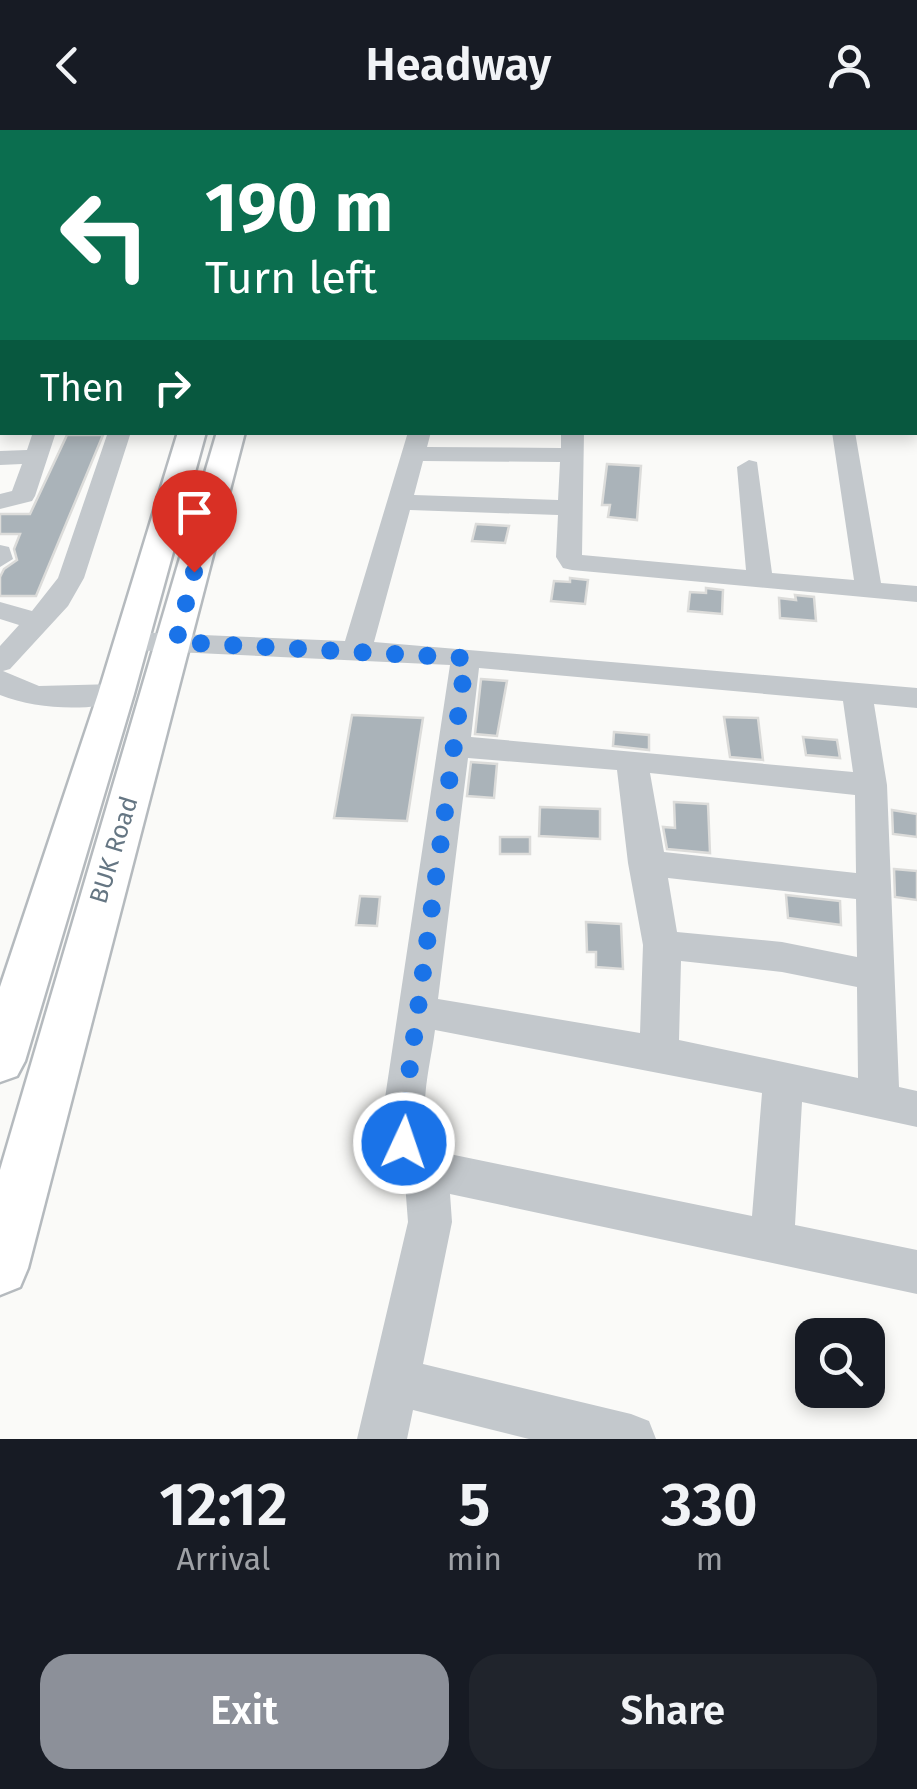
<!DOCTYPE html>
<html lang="en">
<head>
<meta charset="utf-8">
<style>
	body { margin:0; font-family:"Fira Sans",sans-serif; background:#20242c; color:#f1f3f6; height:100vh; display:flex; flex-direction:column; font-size:38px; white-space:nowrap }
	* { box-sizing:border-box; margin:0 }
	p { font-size:32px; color:#9ea1a6 }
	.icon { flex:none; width:55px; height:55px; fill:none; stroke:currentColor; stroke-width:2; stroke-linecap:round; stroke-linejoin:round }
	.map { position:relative; height:1309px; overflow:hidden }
	.panel { display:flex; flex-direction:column; background:#171b24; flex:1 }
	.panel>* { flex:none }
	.guide { position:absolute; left:0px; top:0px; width:918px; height:305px; box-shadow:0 5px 15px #0003; background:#0b6e4f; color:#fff; overflow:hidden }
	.fabs { position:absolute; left:795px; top:1188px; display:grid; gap:20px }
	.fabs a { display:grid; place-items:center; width:90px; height:90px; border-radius:20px; background:#171b24; box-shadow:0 5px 15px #0003; font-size:50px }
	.pin { position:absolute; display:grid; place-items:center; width:85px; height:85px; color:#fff; margin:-102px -42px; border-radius:50% 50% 50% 0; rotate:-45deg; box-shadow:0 0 10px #0007 }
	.pin .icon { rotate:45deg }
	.me { position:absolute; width:110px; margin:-55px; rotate:3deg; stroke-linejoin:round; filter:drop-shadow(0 0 8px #0008) }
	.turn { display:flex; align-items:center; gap:35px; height:210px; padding:0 40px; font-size:45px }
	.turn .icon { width:130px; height:130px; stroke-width:2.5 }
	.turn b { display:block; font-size:70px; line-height:85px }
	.then { display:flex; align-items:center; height:95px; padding:0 40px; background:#0003; gap:20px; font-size:38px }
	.eta { display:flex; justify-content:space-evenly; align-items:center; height:170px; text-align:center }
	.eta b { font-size:60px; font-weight:600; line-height:70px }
	.primary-button { display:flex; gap:20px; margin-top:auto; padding:20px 40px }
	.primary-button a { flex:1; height:115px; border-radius:30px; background:#8c9099; color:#fff; font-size:40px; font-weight:600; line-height:115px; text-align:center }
	.primary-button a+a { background:#20242c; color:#f1f3f6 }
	header { display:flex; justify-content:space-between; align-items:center; height:130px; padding:0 40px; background:#171b24; font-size:45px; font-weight:600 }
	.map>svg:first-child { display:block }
</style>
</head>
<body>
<header><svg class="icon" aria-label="back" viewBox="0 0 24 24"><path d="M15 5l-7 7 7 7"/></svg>Headway<svg class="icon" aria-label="person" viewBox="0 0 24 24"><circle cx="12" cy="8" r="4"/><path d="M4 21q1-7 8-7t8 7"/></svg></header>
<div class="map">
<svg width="917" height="1309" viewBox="0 0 917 1309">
	<rect width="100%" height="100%" fill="#fafaf8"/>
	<g fill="#aab3b9" stroke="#dcdcda" stroke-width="2.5">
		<path d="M67,305H103L36,466H0V447L4,439L17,430L14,419L20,404H0V384H30Z"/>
		<path d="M607,334L641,336L637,390L608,387L610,375H602Z"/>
		<path d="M476,394L509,396L505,413L472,411Z"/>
		<path d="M570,448L588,450L585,474L551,471L554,451L570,452Z"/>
		<path d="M706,458L723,460L722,484L688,481L690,462L706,463Z"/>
		<path d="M795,465L814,467L816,491L780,488L779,468L796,470Z"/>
		<path d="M481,549L507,551L497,606L475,604Z"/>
		<path d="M352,585L423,588L407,691L334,688Z"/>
		<path d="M724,587L758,588L763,630L730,627Z"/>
		<path d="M614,602L649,605V620L613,616Z"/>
		<path d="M803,607L837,610L840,628L806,625Z"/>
		<path d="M471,632L497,634L494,668L467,666Z"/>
		<path d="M674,672L708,674L710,723L667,719L663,697L675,698Z"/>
		<path d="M540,677L600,679V709L539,706Z"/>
		<path d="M892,680L917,684V707L893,704Z"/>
		<rect x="500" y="707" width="30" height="17"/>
		<path d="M894,739L917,741V770L895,767Z"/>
		<path d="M786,765L840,771L841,795L788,788Z"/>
		<path d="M360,766L380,767L377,796L356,795Z"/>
		<path d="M586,792L621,794L623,839L596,837V822H587Z"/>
	</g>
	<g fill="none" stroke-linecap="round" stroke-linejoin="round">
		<defs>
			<g id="major">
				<path d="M178,302H206L134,564L25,931L17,946L0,952V857L98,564Z"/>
				<path d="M217,302H245L28,1138L20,1157L0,1165V1040Z"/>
			</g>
		</defs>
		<use href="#major" stroke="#b5babe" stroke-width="5"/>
		<g fill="#c3c8cc" fill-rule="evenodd">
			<path d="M777,0H804L805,2H778Z"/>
			<path d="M915,44L917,45V56L915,55Z"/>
			<rect x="915" y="236" width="2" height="19"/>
			<path d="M0,254L2,255V269L0,268Z"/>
			<path d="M33,302H56L35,366L32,371L0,379V364L12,361L22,334L0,335V321L27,320Z"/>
			<path d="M108,302H131L84,448L68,476L10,539L3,541L39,556L116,554L127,557L131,564L127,571C87,581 38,580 0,565V516L19,495L0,489V472L32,481L58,448Z"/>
			<path d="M408,302H431L427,317L561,318V302H584L582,425L746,440L737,337L749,330L757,332L772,443L854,450L832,302H855L881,453L917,456V472L572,440L563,438L556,427L558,385L410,380L374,512L917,558V578L874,574L887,655L899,957L917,961V997L802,972L795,1095L917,1120V1164L450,1064L452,1092L423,1234L631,1284L649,1291L656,1309H529L413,1280L407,1309H357L408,1092L405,1053L386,1013L382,988L450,535L132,520L122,517L118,511L122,505L132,502L345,511ZM423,331L560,332L558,370L414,365ZM479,538L843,571L853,642L471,607ZM468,628L617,640L628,733L643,815L640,903L438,869ZM650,643L855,665L856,743L664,722ZM668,748L856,769L857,827L782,812L677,802ZM681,831L782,842L857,857L858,948L679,910ZM435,900L762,963L752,1086L435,1021C415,986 430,939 435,900Z"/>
			<path d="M0,415L9,417L13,429L0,437Z"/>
		</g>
		<use href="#major" fill="#fff" fill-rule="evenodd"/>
	</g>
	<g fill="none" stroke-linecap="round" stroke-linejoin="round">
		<path stroke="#1a73e8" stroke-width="18" stroke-dasharray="0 32.4" d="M194,442L176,512L466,528L403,988L404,1013"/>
	</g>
	<g text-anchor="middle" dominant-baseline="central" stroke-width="10" stroke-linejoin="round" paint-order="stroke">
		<g font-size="25" fill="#657683" stroke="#fff">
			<text transform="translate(114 720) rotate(-73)">BUK Road</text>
		</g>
	</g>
</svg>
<div class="fabs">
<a><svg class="icon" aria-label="search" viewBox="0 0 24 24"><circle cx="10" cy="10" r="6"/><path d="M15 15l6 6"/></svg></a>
</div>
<div class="pin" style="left:194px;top:442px;background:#d93025"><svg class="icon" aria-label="arrive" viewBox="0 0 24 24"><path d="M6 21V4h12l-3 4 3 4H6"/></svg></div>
<svg class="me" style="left:404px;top:1013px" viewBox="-20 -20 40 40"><circle r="17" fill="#1a73e8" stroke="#fff" stroke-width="3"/><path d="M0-11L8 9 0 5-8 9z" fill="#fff"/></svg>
<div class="guide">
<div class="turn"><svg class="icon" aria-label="left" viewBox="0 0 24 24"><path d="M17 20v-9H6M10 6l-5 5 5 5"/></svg><div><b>190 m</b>Turn left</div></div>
<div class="then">Then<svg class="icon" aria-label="right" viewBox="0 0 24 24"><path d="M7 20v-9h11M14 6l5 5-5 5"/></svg></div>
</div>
</div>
<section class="panel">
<div class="eta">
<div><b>12:12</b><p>Arrival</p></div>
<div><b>5</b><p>min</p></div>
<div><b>330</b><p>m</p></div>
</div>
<div class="primary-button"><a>Exit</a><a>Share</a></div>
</section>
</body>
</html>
